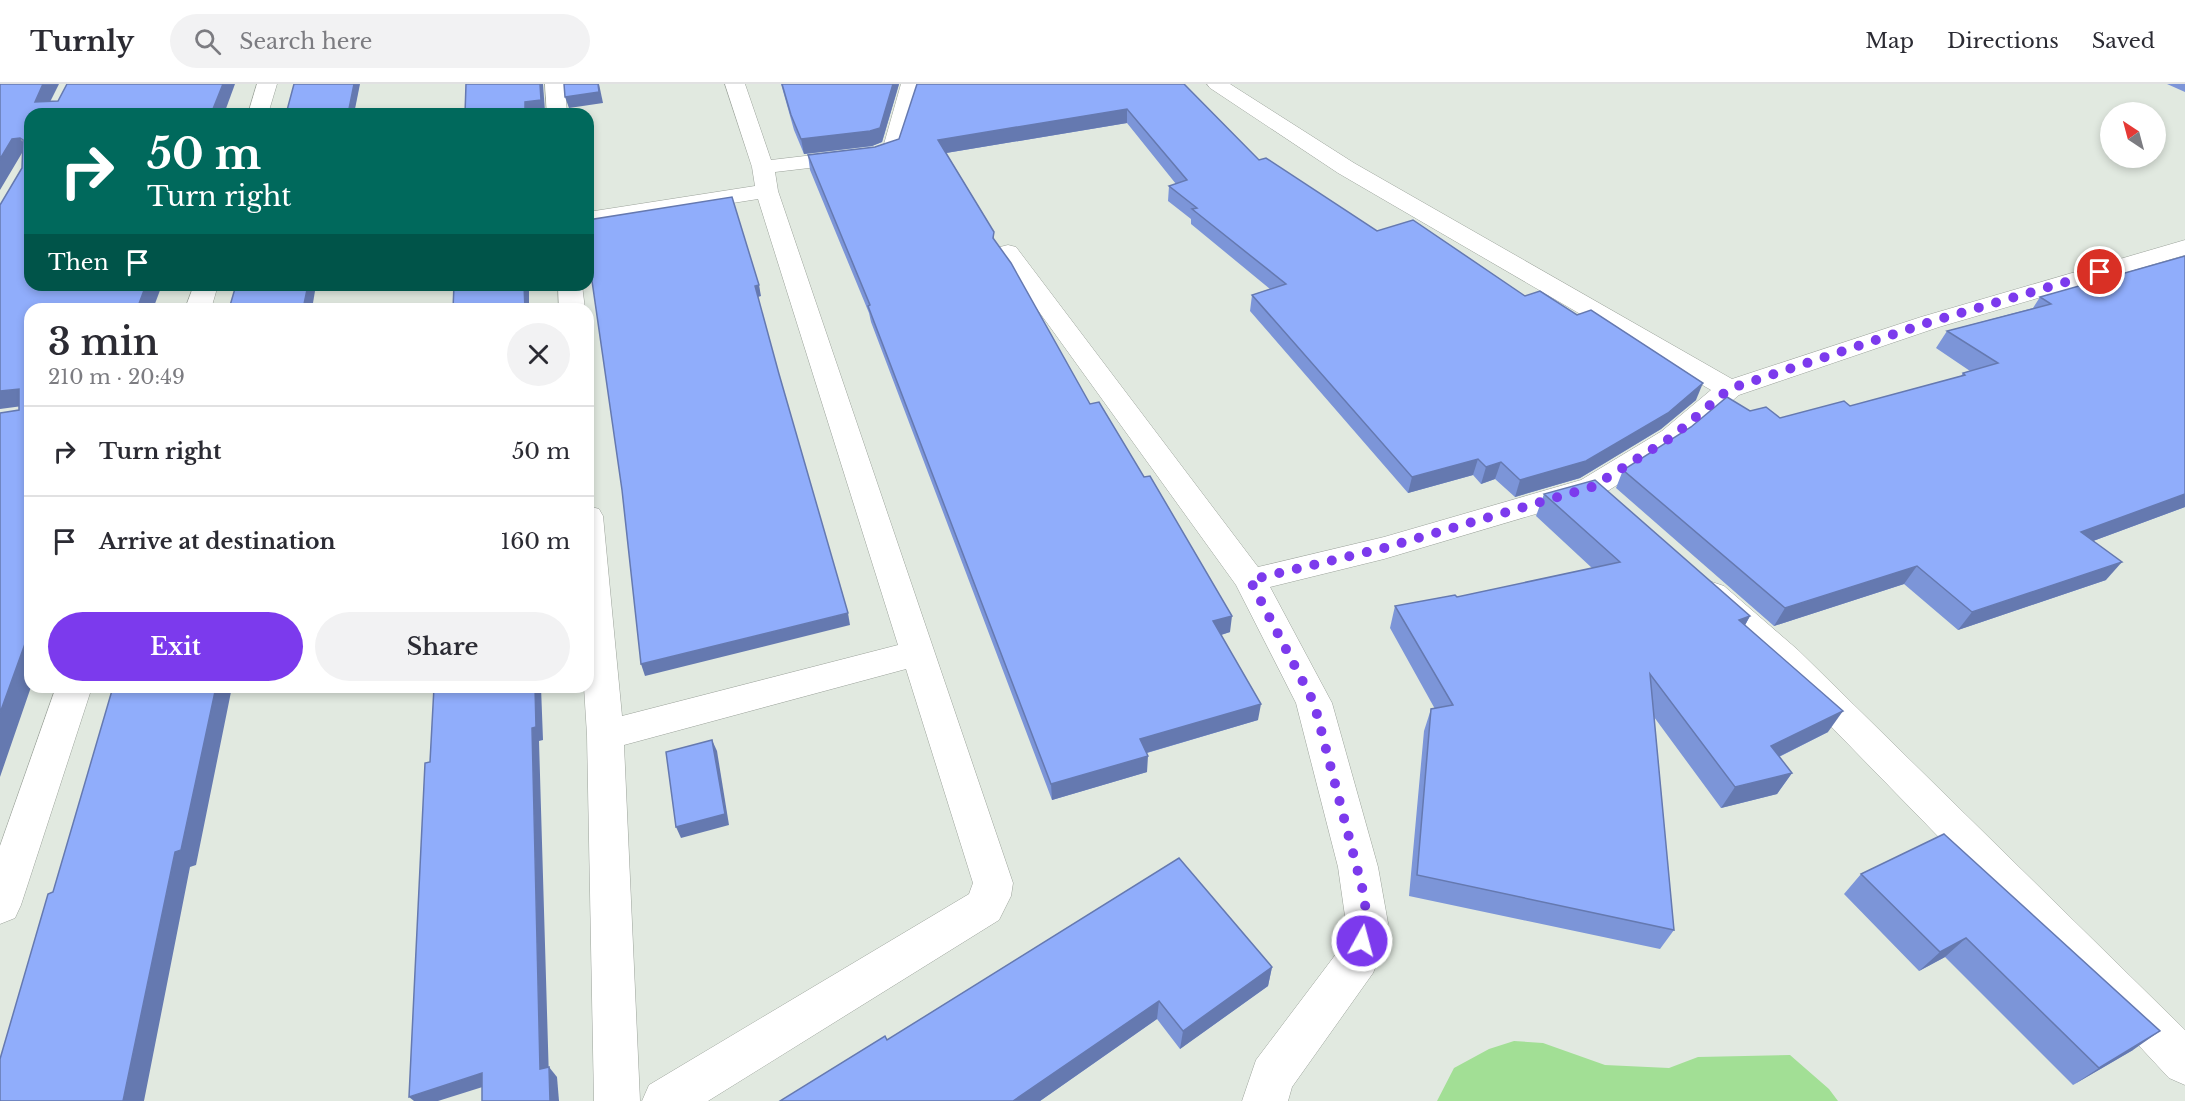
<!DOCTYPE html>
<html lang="en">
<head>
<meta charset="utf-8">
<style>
	body { margin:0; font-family:"Libre Baskerville",serif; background:#f2f2f3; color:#2b2b33; height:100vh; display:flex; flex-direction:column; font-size:22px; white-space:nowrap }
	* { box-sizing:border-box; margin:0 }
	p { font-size:20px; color:#7c7c81 }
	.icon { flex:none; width:33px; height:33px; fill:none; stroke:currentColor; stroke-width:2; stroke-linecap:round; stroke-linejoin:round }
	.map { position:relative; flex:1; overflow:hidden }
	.sheet { position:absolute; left:24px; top:219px; width:570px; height:390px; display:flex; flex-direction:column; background:#fff; border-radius:18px; box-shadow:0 3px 9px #0003 }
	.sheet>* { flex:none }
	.banner { position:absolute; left:24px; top:24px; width:570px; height:183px; border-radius:18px; box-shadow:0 3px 9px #0003; background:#00695c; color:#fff; overflow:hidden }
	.needle { width:39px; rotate:324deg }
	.controls { position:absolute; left:2100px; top:18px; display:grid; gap:12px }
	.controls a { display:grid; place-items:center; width:66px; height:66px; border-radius:50%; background:#fff; box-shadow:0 3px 9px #0003; font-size:30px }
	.pin { position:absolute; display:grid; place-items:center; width:51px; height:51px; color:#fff; margin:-26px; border:3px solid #fff; border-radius:50%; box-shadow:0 2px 6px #0007 }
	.me { position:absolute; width:66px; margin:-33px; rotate:7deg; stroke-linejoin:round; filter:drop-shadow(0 0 4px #0008) }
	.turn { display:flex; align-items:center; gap:21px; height:126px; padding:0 24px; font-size:27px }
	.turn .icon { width:78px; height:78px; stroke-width:2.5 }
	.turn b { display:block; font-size:42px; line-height:51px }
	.then { display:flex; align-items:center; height:57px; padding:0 24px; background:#0003; gap:12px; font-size:22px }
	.round { display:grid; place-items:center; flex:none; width:63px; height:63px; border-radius:32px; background:#f2f2f3 }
	.summary { display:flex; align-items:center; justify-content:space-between; height:102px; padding:0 24px }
	h1 { font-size:36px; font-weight:600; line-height:45px }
	.primary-button { display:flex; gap:12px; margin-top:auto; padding:12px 24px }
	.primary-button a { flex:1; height:69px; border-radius:36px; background:#7c3aed; color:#fff; font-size:24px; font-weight:600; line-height:69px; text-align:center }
	.primary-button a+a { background:#f2f2f3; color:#2b2b33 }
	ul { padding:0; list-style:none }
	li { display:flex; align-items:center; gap:18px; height:90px; padding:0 24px; border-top:2px solid #e1e1e2 }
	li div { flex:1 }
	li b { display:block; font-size:22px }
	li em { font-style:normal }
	header { display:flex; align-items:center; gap:36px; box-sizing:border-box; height:84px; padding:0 30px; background:#fff; border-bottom:2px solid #e1e1e2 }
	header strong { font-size:28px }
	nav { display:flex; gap:33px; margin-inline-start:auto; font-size:21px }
	.search { width:420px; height:54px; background:#f2f2f3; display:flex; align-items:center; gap:15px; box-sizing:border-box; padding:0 21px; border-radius:33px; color:#7c7c81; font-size:22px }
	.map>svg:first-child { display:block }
</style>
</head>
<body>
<header>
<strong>Turnly</strong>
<div class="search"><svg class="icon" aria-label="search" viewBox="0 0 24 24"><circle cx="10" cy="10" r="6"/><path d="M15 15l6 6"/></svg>Search here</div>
<nav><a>Map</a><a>Directions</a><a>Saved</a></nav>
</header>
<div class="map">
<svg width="2185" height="1017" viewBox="0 0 2185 1017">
	<rect width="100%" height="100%" fill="#e1e9e0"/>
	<path fill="#a2df95" d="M1514,957L1543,959L1605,981L1669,984L1698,973L1790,971L1829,1005L1838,1017H1437L1454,984L1489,965Z"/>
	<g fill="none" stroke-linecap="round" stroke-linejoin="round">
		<defs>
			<g id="minor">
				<path d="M257,0H277L268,30H248Z"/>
				<path d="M545,0H565L567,30H547Z"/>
				<path d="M725,0H745L771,76L873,64L884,60L901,0H921L900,68L877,76L775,88L778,107L1013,799L1011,812L999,836L708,1017H642L649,1001L969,810L973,799L906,585L624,661L640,1017H594L587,651L584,603H588V422L599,425L603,432L622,632L898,561L758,115L588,142V128L755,102L752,83Z"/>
				<path d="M1207,0H1230L1354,79L1732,295L1921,233L2185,156V171L1939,243L1739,311L1682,359L1603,410L1384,475L1270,503L1332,619L1378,783L1388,839L1379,875L1373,889L1292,1003L1288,1017H1242L1256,976L1339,866L1346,839L1338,783L1296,619L1236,501L996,168L1000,163L1008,161L1016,163L1258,483L1384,453L1581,396L1662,347L1711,306L1338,89L1210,4Z"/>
				<path d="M194,201H218L211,225H185Z"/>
				<path d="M558,201H582L585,225H559Z"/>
				<path d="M1712,498L1724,502L1798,566L2185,946V1001L2169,994L2077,895L1774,584L1700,518L1695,510L1700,502Z"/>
				<path d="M56,603H92L21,821L15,834L0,840V762Z"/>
			</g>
		</defs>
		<use href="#minor" stroke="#9ca39b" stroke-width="1"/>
		<use href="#minor" fill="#fff" fill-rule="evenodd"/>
	</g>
	<g fill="#7c95d8">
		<path d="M781,0H899L882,58L872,62L804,70L794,46Z"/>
		<path d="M1184,0L1259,76L1377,147L1525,212L1696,316L1661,345L1580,394L1515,413L1495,395L1481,400L1473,391L1408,409L1250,227L1252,211L1270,205L1191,140V135L1168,117L1169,102L1176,100L1127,39L946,69L994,148V155L1090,320L1230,548L1221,551L1258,636L1147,669V688L1052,716L871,238L869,229L810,86L808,71L875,63L899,55Z"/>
		<path d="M2167,0H2185V8Z"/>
		<path d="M2185,172V423L2093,457L2106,496L1958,546L1904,500L1774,542L1616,404L1623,386L1750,327L1780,334L1850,322L1961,292L1963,289L1970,287L1936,264L1947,247L2033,224L2040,213Z"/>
		<path d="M1544,410L1750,532L1745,541L1828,648L1779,673L1792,689L1777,710L1721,724L1654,633L1674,846L1660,865L1409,812L1424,647L1431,625H1435L1390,544L1395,522L1457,513L1592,484L1536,432Z"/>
		<path d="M1944,750L2133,966L2073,1001L1945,873L1919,887L1844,810L1861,790Z"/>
		<path d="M1272,883L1268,902L1180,965L1157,935L1040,1017H780L887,956Z"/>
	</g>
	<g fill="#6579b0">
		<path d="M43,0H59L44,30L35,18Z"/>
		<path d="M223,0H235L224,30H211Z"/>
		<path d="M354,0H360L354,30H348Z"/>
		<path d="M540,0H543L545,27L525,30V18Z"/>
		<path d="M598,0H599L603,19L569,24L565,13Z"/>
		<path d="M893,0H899L882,58L872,62L804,70L801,55Z"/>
		<path d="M1127,25V39L940,70L938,56Z"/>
		<path d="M20,54L30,68L22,69L0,106V75L12,55Z"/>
		<path d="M146,201H162L153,225H137Z"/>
		<path d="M308,201H316L312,225H303Z"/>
		<path d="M524,201H529V225H525Z"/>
		<path d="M759,201L761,212L758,213L755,202Z"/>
		<path d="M1703,299L1696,316L1661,345L1580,394L1515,413L1520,396Z"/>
		<path d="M19,305L30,321L0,325V307Z"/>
		<path d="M1478,375L1473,391L1408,409L1412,393Z"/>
		<path d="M1501,378L1495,395L1481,400L1486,383Z"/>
		<path d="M2185,410V423L2066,467L2081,448Z"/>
		<path d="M2122,478L2106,496L1958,546L1972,528Z"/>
		<path d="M1917,482L1904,500L1774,542L1785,524Z"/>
		<path d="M848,529L850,541L645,592L641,580Z"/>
		<path d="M1232,532L1230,548L1211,554L1213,537Z"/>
		<path d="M1750,532L1738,554L1739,536Z"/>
		<path d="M30,546V603H31L0,693V629Z"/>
		<path d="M216,603H232L196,781L190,783L144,1017H123L175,768Z"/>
		<path d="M535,603H541L543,656L539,657L549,996L540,985L532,644Z"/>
		<path d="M1261,620L1258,636L1139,671L1140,655Z"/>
		<path d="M1843,627L1828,648L1756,684L1771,662Z"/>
		<path d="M712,656L717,667L729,741L681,754L676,743Z"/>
		<path d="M1148,672L1147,688L1052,716L1051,700Z"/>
		<path d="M1792,689L1777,710L1721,724L1735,703Z"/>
		<path d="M1966,854L1945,873L1919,887L1940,868Z"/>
		<path d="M1272,883L1268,902L1180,965L1183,947Z"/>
		<path d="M1159,917L1157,935L1040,1017H1013Z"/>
		<path d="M2160,947L2133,966L2073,1001L2099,984Z"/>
		<path d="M549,983L557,993L559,1017H550Z"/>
		<path d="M482,989L492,1000L438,1017H414L409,1013Z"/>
	</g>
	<g fill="#90adfb" stroke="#6579b0" stroke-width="1.5">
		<path d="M0,0H43L35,18L58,17L67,0H223L211,30H30V201H146L137,225H30V546L0,629V329L19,326V305L0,307V121L22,84L23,56L20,54L12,55L0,75Z"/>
		<path d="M294,0H354L348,30H286Z"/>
		<path d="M466,0H540L541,16L525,18V30H465Z"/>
		<path d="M564,0H598L599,8L565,13Z"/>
		<path d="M782,0H893L880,44L870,47L801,55L791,31Z"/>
		<path d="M917,0H1184L1259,76L1266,74L1377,147L1413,136L1525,212L1540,207L1577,231L1591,226L1703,299L1668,329L1586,377L1520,396L1501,378L1486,383L1478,375L1412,393L1252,211L1286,200L1192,125L1197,124L1169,102L1187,96L1127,25L938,56L994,148L993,154L1011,179L1090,320L1099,318L1144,393L1150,392L1232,532L1213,537L1261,620L1140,655L1148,672L1051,700L868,222L870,221L808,71L875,63L899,55Z"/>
		<path d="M732,113L759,201L755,202L779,290L848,529L641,580L622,406L588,169V136Z"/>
		<path d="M2185,172V410L2081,448L2122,478L1972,528L1917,482L1785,524L1623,386L1691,343L1727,313L1750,327L1766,323L1780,334L1844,317L1850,322L1965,291L1963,289L1998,279L1947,247L2051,220L2040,213Z"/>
		<path d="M236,201H308L303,225H229Z"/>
		<path d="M454,201H524L525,225H453Z"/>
		<path d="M1595,396L1750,532L1739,536L1843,627L1771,662L1792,689L1735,703L1650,590L1674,846L1417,791L1431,625L1453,621L1395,522L1455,511L1457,513L1620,478L1544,410Z"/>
		<path d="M113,603H216L181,766L175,768L123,1017H0V975L48,810L53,808Z"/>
		<path d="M434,603H535L536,643L532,644L540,985L549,983L550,1017H482V989L409,1013L425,679L430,678Z"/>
		<path d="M712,656L725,730L676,743L666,668Z"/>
		<path d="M1944,750L2160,947L2099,984L1966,854L1940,868L1861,790Z"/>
		<path d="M1179,774L1272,883L1183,947L1159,917L1013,1017H780L885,952L887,956Z"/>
	</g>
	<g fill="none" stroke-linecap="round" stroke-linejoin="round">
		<path stroke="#7c3aed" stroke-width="10" stroke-dasharray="0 18" d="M1362,857L1367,839L1364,811L1314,619L1250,496L1384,464L1592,403L1672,353L1729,305L1930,238L2100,188"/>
	</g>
</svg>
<div class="controls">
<a><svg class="needle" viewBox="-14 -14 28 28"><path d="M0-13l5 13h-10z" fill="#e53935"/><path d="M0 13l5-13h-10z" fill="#7c7c81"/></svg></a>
</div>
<div class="pin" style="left:2100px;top:188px;background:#d93025"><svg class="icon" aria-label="arrive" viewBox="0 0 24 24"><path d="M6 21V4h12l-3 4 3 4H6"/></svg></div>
<svg class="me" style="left:1362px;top:857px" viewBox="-20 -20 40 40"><circle r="17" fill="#7c3aed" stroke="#fff" stroke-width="3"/><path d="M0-11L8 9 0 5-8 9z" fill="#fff"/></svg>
<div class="banner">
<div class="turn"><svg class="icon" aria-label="right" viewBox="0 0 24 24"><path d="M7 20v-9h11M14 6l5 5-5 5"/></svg><div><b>50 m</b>Turn right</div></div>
<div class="then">Then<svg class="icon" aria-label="arrive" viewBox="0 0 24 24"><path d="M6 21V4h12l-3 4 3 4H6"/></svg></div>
</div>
<section class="sheet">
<div class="summary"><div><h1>3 min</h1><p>210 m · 20:49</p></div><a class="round"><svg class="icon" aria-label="close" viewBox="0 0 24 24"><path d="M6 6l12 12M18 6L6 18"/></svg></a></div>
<ul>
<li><svg class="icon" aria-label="right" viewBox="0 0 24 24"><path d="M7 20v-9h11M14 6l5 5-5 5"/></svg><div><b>Turn right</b></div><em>50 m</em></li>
<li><svg class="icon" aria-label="arrive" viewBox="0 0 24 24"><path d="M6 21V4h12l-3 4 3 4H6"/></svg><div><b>Arrive at destination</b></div><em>160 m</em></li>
</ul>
<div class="primary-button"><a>Exit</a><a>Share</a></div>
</section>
</div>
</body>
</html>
